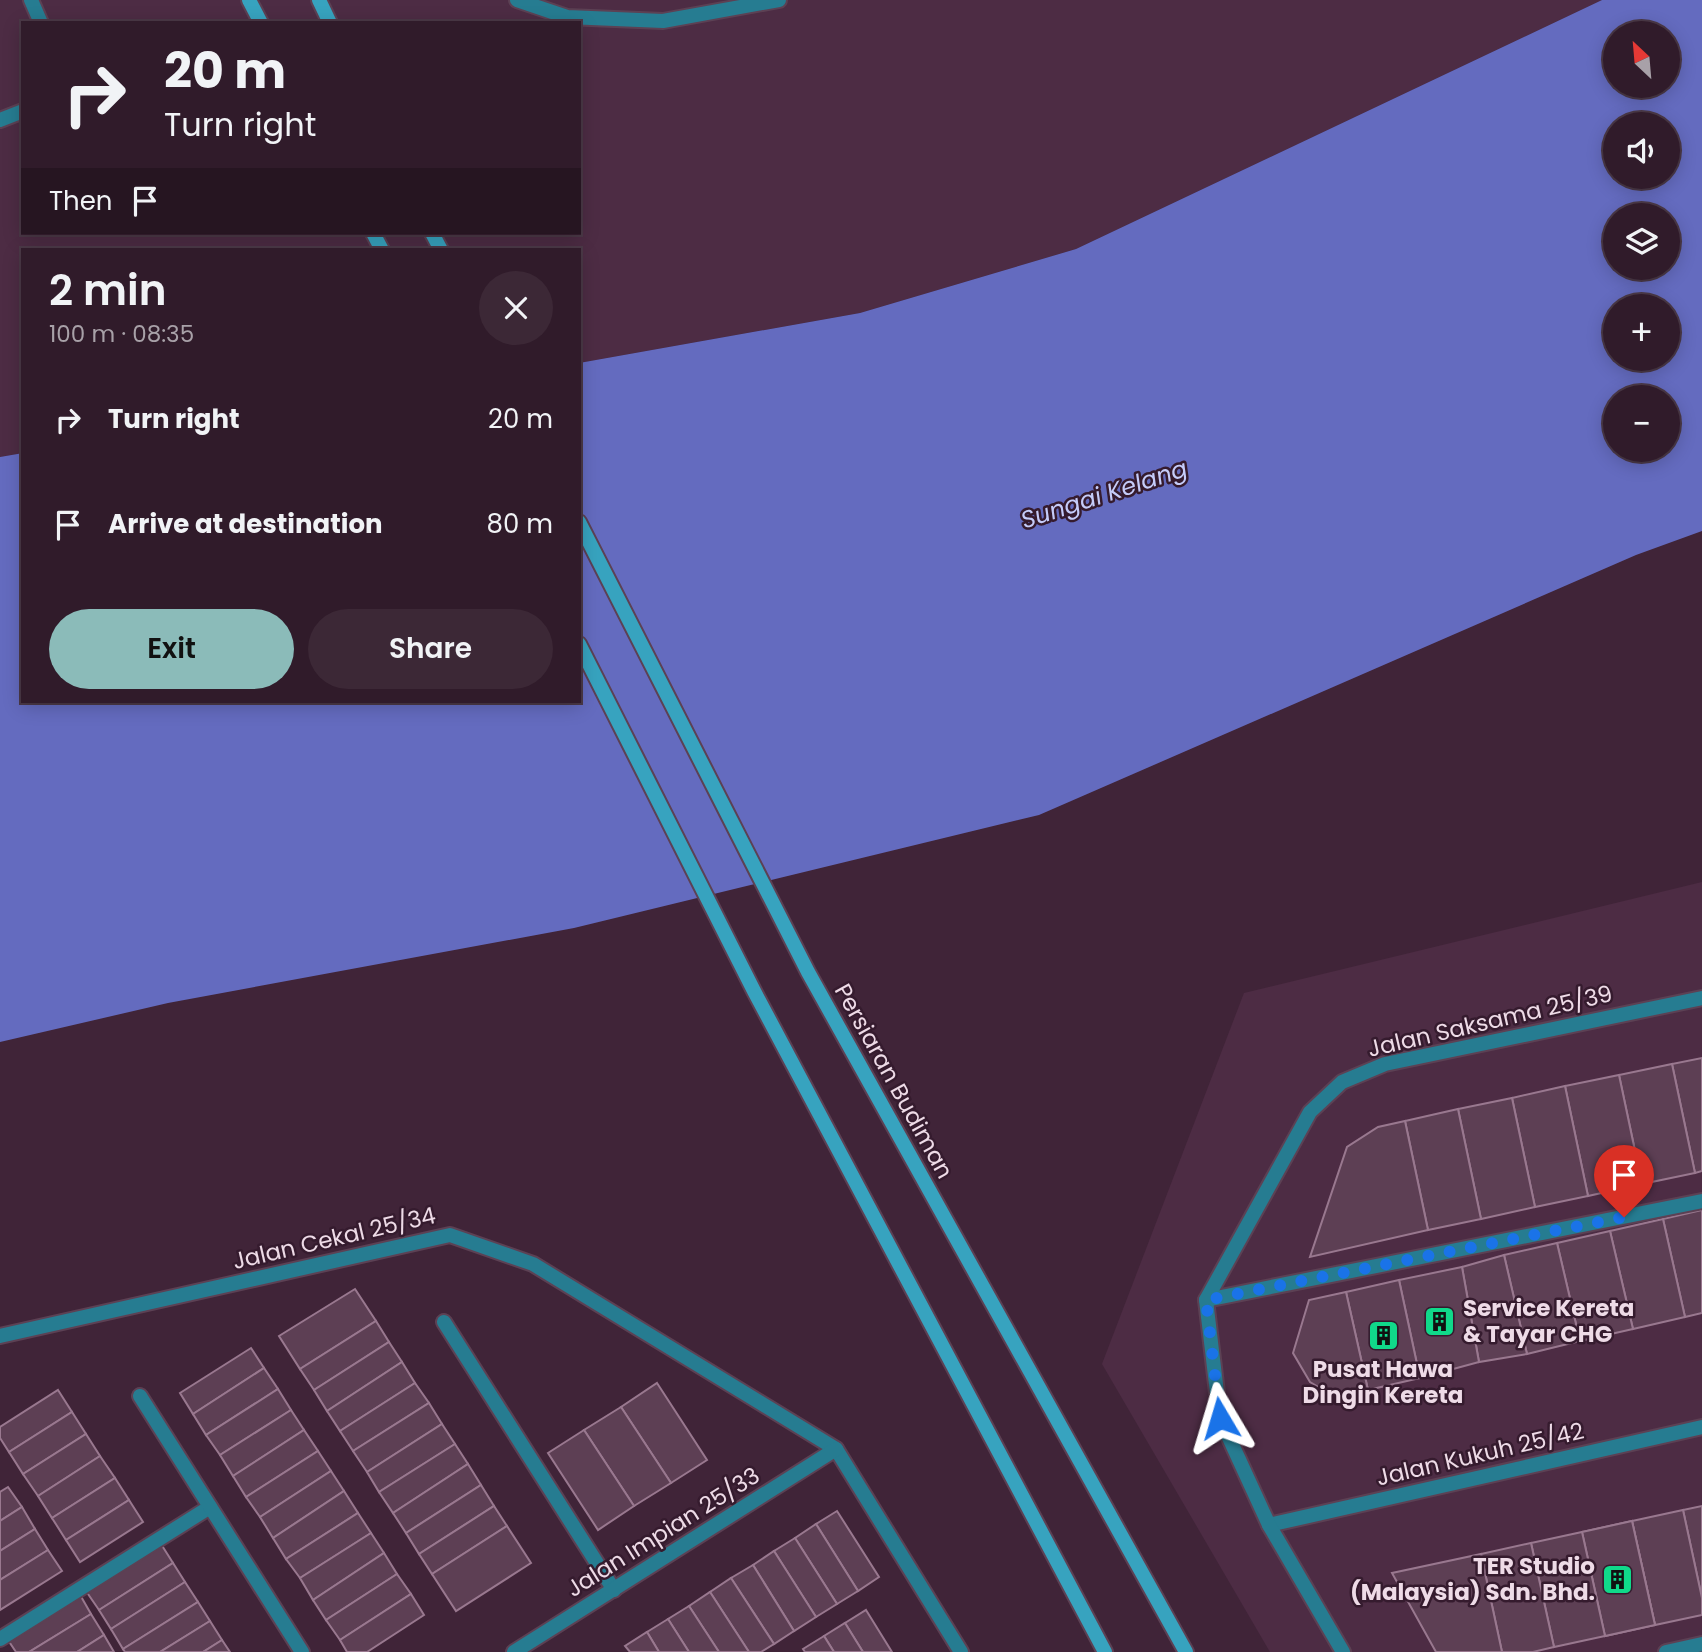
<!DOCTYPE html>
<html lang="en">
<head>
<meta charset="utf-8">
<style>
	body { margin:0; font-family:Poppins,sans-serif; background:#3c2836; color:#f1f3f6; height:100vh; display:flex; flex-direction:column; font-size:26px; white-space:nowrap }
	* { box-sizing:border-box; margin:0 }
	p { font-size:23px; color:#a8a1a8 }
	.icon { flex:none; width:38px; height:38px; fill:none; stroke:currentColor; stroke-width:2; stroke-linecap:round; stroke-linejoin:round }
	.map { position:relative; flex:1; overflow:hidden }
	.side { position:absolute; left:21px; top:248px; width:560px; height:455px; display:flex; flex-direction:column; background:#301b2a; border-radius:0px; box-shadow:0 4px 18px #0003,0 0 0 2px #4b3947 }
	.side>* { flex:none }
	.hud { position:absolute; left:21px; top:21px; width:560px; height:214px; border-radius:0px; box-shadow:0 4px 18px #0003,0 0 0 2px #4b3947; background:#301b2a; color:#f1f3f6; overflow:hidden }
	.needle { width:46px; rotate:334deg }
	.buttons { position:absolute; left:1603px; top:21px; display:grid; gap:14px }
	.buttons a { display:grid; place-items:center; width:77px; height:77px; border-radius:50%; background:#301b2a; box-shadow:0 4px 18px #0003,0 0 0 2px #4b3947; font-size:35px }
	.pin { position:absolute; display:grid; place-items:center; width:60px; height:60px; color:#fff; margin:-72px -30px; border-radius:50% 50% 50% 0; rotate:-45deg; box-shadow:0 0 7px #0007 }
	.pin .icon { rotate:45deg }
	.me { position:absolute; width:77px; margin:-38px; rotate:353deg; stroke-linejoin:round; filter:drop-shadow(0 0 5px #0008) }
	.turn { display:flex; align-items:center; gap:24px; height:147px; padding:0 28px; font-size:32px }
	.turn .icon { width:91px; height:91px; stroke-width:2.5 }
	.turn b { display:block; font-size:49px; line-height:60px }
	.then { display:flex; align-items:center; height:66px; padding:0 28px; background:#0003; gap:14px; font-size:26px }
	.round { display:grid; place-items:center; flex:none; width:74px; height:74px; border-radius:37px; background:#3c2836 }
	.headline { display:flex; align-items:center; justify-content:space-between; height:119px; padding:0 28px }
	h1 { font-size:42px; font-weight:600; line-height:52px }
	.action { display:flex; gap:14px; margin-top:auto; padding:14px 28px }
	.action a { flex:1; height:80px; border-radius:42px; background:#8bbbb9; color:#111; font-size:28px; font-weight:600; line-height:80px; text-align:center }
	.action a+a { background:#3c2836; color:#f1f3f6 }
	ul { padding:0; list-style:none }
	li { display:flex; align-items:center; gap:21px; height:105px; padding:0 28px }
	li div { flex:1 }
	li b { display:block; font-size:26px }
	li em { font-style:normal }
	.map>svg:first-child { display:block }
</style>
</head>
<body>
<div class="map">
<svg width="1702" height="1652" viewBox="0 0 1702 1652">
	<rect width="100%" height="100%" fill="#402438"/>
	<g fill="#4d2c44" fill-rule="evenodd">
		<path d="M0,0H1602L1076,249L860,313L579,363V250H23V453L0,457ZM23,23H579V233H23Z"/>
		<path d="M1702,882V1652H1270L1102,1364L1244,993Z"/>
	</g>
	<path fill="#646bbf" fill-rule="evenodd" d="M1602,0H1702V531L1636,555L1039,815L574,928L168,1003L0,1042V457L23,453V702H579V363L860,313L1076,249ZM1615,33H1668V86H1615ZM1615,124H1668V177H1615ZM1615,215H1668V268H1615ZM1615,306H1668V359H1615ZM1615,397H1668V450H1615Z"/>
	<g fill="#5d3f54" stroke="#99788f" stroke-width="2">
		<path d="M1702,1058V1171L1695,1173L1672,1064Z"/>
		<path d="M1672,1064L1695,1173L1642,1184L1619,1075Z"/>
		<path d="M1619,1075L1642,1184L1588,1196L1565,1086Z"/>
		<path d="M1565,1086L1588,1196L1535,1207L1512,1098Z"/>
		<path d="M1512,1098L1535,1207L1481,1219L1458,1109Z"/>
		<path d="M1458,1109L1481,1219L1428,1230L1405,1121Z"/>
		<path d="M1405,1121L1428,1230L1310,1257L1347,1147L1378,1127Z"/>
		<path d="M1702,1210V1313L1685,1317L1663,1219Z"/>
		<path d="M1663,1219L1685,1317L1633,1329L1610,1231Z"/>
		<path d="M1610,1231L1633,1329L1580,1341L1557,1243Z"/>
		<path d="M1557,1243L1580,1341L1527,1354L1504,1255Z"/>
		<path d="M1504,1255L1527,1354L1479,1362L1462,1267Z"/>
		<path d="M1462,1267L1479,1362L1420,1378L1399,1280Z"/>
		<path d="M1399,1280L1420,1378L1368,1390L1346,1292Z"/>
		<path d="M355,1289L376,1321L300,1369L279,1336Z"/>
		<path d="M1346,1292L1368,1390L1337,1398L1310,1382L1293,1353L1309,1300Z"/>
		<path d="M376,1321L389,1342L314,1390L300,1369Z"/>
		<path d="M389,1342L402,1362L327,1411L314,1390Z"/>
		<path d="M251,1348L264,1368L193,1414L180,1393Z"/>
		<path d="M402,1362L415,1383L340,1431L327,1411Z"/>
		<path d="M264,1368L278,1389L206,1435L193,1414Z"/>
		<path d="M415,1383L429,1403L353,1451L340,1431Z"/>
		<path d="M657,1383L707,1460L671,1483L621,1407Z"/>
		<path d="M278,1389L291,1410L220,1455L206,1435Z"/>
		<path d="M58,1390L72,1412L9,1452L0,1438V1427Z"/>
		<path d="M429,1403L442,1424L367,1472L353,1451Z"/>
		<path d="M621,1407L671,1483L634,1506L584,1430Z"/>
		<path d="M291,1410L304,1430L233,1476L220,1455Z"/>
		<path d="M72,1412L86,1434L23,1474L9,1452Z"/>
		<path d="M442,1424L455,1444L379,1492L367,1472Z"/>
		<path d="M304,1430L318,1451L246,1497L233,1476Z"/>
		<path d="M584,1430L634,1506L598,1530L548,1453Z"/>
		<path d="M86,1434L100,1456L38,1496L23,1474Z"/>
		<path d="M455,1444L468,1464L393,1513L379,1492Z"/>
		<path d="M318,1451L331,1471L260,1517L246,1497Z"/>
		<path d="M100,1456L115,1478L52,1518L38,1496Z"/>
		<path d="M468,1464L481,1485L406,1533L393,1513Z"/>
		<path d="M331,1471L344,1491L273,1538L260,1517Z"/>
		<path d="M115,1478L129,1500L66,1540L52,1518Z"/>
		<path d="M481,1485L494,1506L419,1554L406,1533Z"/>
		<path d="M8,1487L22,1507L0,1521V1492Z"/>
		<path d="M344,1491L358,1513L286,1559L273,1538Z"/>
		<path d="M129,1500L143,1522L80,1562L66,1540Z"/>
		<path d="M494,1506L507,1526L432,1574L419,1554Z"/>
		<path d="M1702,1506V1598L1683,1510Z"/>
		<path d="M22,1507L35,1529L0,1551V1521Z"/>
		<path d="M1683,1510L1702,1598V1615L1655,1625L1632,1521Z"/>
		<path d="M837,1511L879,1577L858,1591L816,1524Z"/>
		<path d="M358,1513L371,1533L300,1578L286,1559Z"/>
		<path d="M1632,1521L1655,1625L1605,1636L1582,1532Z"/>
		<path d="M1632,1521L1655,1625L1605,1636L1582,1532Z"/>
		<path d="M816,1524L858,1591L837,1604L795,1538Z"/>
		<path d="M507,1526L531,1563L456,1611L432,1574Z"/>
		<path d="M35,1529L48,1550L0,1580V1551Z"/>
		<path d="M1582,1532L1605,1636L1554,1647L1531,1543Z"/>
		<path d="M371,1533L384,1553L313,1600L300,1578Z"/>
		<path d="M795,1538L837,1604L816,1617L774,1551Z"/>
		<path d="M1531,1543L1554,1647L1533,1652H1502L1481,1554Z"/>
		<path d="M161,1544L173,1563L99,1610L86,1591Z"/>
		<path d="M48,1550L62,1571L0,1610V1580Z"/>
		<path d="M774,1551L816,1617L794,1631L753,1565Z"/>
		<path d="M384,1553L397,1574L326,1620L313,1600Z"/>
		<path d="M1481,1554L1502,1652H1436L1392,1573Z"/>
		<path d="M173,1563L185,1582L111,1629L99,1610Z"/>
		<path d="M753,1565L794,1631L774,1644L731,1578Z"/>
		<path d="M397,1574L411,1594L340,1640L326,1620Z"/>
		<path d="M731,1578L774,1644L761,1652H749L710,1592Z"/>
		<path d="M185,1582L198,1602L123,1649L111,1629Z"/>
		<path d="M710,1592L749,1652H719L689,1606Z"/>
		<path d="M79,1593L91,1614L29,1652H16L6,1637Z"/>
		<path d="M411,1594L424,1615L367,1652H347L340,1640Z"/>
		<path d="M198,1602L210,1621L160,1652H125L123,1649Z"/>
		<path d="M689,1606L719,1652H689L668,1619Z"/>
		<path d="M866,1610L892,1652H863L845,1623Z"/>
		<path d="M91,1614L104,1635L77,1652H29Z"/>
		<path d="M668,1619L689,1652H659L647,1632Z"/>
		<path d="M210,1621L222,1640L203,1652H160Z"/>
		<path d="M845,1623L863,1652H834L824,1636Z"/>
		<path d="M647,1632L659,1652H630L625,1646Z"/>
		<path d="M104,1635L114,1652H77Z"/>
		<path d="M824,1636L834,1652H805L803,1649Z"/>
		<path d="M222,1640L230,1652H203Z"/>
	</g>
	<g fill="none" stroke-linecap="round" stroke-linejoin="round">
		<defs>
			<g id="service">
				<path d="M31,0L41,23"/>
				<path d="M517,0L567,17L663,21L779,0"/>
				<path d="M0,120L23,111"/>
				<path d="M1206,1300L1702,1201"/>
				<path d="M0,1639L210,1507"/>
				<path d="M1666,1652L1702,1644"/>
			</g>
			<g id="minor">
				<path d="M444,1322L614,1590"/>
				<path d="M0,1336L450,1235L533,1264L836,1449L961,1652"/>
				<path d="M140,1396L302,1652"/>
				<path d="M1269,1525L1702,1427"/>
				<path d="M514,1652L836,1449"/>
				<path d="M1343,1652L1269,1525L1220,1418L1206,1300L1310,1112L1342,1082L1385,1064L1702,998"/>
			</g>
			<g id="secondary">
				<path d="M249,0L261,23"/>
				<path d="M319,0L330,23"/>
				<path d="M373,233L382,250"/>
				<path d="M432,233L441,250"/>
				<path d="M579,522L808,972L1186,1652"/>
				<path d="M579,644L754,991L1105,1652"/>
			</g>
		</defs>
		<use href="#service" stroke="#5c4154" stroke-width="18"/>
		<use href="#minor" stroke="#5c4154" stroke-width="18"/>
		<use href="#secondary" stroke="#5c4154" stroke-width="18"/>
		<use href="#service" stroke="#267c91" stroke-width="14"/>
		<use href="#minor" stroke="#267c91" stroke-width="14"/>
		<use href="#secondary" stroke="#37a3bf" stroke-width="14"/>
	</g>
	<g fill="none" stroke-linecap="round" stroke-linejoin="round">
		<path stroke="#1a73e8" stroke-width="12" stroke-dasharray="0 21.6" d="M1220,1418L1206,1300L1624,1217"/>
	</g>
	<defs>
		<symbol id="building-square" viewBox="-11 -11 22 22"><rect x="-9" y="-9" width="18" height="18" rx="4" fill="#10d98a" stroke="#351b2e"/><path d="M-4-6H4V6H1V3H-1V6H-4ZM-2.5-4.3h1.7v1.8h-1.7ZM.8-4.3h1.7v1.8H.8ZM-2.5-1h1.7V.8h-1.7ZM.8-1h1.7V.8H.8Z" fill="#111"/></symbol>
	</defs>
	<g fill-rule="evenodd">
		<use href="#building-square" x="1422" y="1304" width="35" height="35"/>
		<use href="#building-square" x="1366" y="1318" width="35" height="35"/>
		<use href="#building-square" x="1600" y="1562" width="35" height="35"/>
	</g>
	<g text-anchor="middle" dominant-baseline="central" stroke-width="5" stroke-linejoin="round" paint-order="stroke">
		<g font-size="23" fill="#eedbe7" stroke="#351b2e">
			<text transform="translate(1490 1021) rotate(-13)">Jalan Saksama 25/39</text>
			<text transform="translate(894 1081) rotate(61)">Persiaran Budiman</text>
			<text transform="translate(334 1238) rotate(-13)">Jalan Cekal 25/34</text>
			<text transform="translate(1480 1454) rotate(-13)">Jalan Kukuh 25/42</text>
			<text transform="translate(663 1532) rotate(-32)">Jalan Impian 25/33</text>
		</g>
		<g font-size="23" font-weight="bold" fill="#eedbe7" stroke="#351b2e" text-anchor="start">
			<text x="1463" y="1308">Service Kereta<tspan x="1463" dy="26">&amp; Tayar CHG</tspan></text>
			<text x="1383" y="1369" text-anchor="middle">Pusat Hawa<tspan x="1383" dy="26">Dingin Kereta</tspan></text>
			<text x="1595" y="1566" text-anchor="end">TER Studio<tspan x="1595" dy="26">(Malaysia) Sdn. Bhd.</tspan></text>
		</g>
		<g font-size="24" font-style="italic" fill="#c5ccfa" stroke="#351b2e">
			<text transform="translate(1104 494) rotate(-18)">Sungai Kelang</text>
		</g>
	</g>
</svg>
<div class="buttons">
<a><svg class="needle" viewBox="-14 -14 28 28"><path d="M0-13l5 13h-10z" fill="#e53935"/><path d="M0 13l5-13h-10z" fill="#a8a1a8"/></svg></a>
<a><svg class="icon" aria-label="sound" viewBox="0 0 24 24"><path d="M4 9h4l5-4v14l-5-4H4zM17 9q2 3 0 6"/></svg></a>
<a><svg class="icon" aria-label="layers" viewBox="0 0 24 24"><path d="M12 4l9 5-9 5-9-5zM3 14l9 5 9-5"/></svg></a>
<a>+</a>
<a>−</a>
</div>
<div class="pin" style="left:1624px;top:1217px;background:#d93025"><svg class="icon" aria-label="arrive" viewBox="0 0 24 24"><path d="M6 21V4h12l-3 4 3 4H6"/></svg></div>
<svg class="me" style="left:1220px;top:1418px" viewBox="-20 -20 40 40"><path d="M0-17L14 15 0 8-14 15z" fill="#1a73e8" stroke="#fff" stroke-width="4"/></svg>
<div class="hud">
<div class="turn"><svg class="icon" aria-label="right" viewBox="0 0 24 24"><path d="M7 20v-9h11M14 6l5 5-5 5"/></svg><div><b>20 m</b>Turn right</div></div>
<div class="then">Then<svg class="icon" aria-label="arrive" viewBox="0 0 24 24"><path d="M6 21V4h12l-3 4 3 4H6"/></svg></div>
</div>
<section class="side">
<div class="headline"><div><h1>2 min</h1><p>100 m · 08:35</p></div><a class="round"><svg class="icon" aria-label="close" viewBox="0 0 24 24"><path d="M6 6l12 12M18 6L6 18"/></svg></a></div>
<ul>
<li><svg class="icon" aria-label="right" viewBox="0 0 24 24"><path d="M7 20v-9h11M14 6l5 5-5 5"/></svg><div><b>Turn right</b></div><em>20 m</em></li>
<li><svg class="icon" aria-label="arrive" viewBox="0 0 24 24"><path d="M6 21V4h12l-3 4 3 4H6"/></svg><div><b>Arrive at destination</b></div><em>80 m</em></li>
</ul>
<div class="action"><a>Exit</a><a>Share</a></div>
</section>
</div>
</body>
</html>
